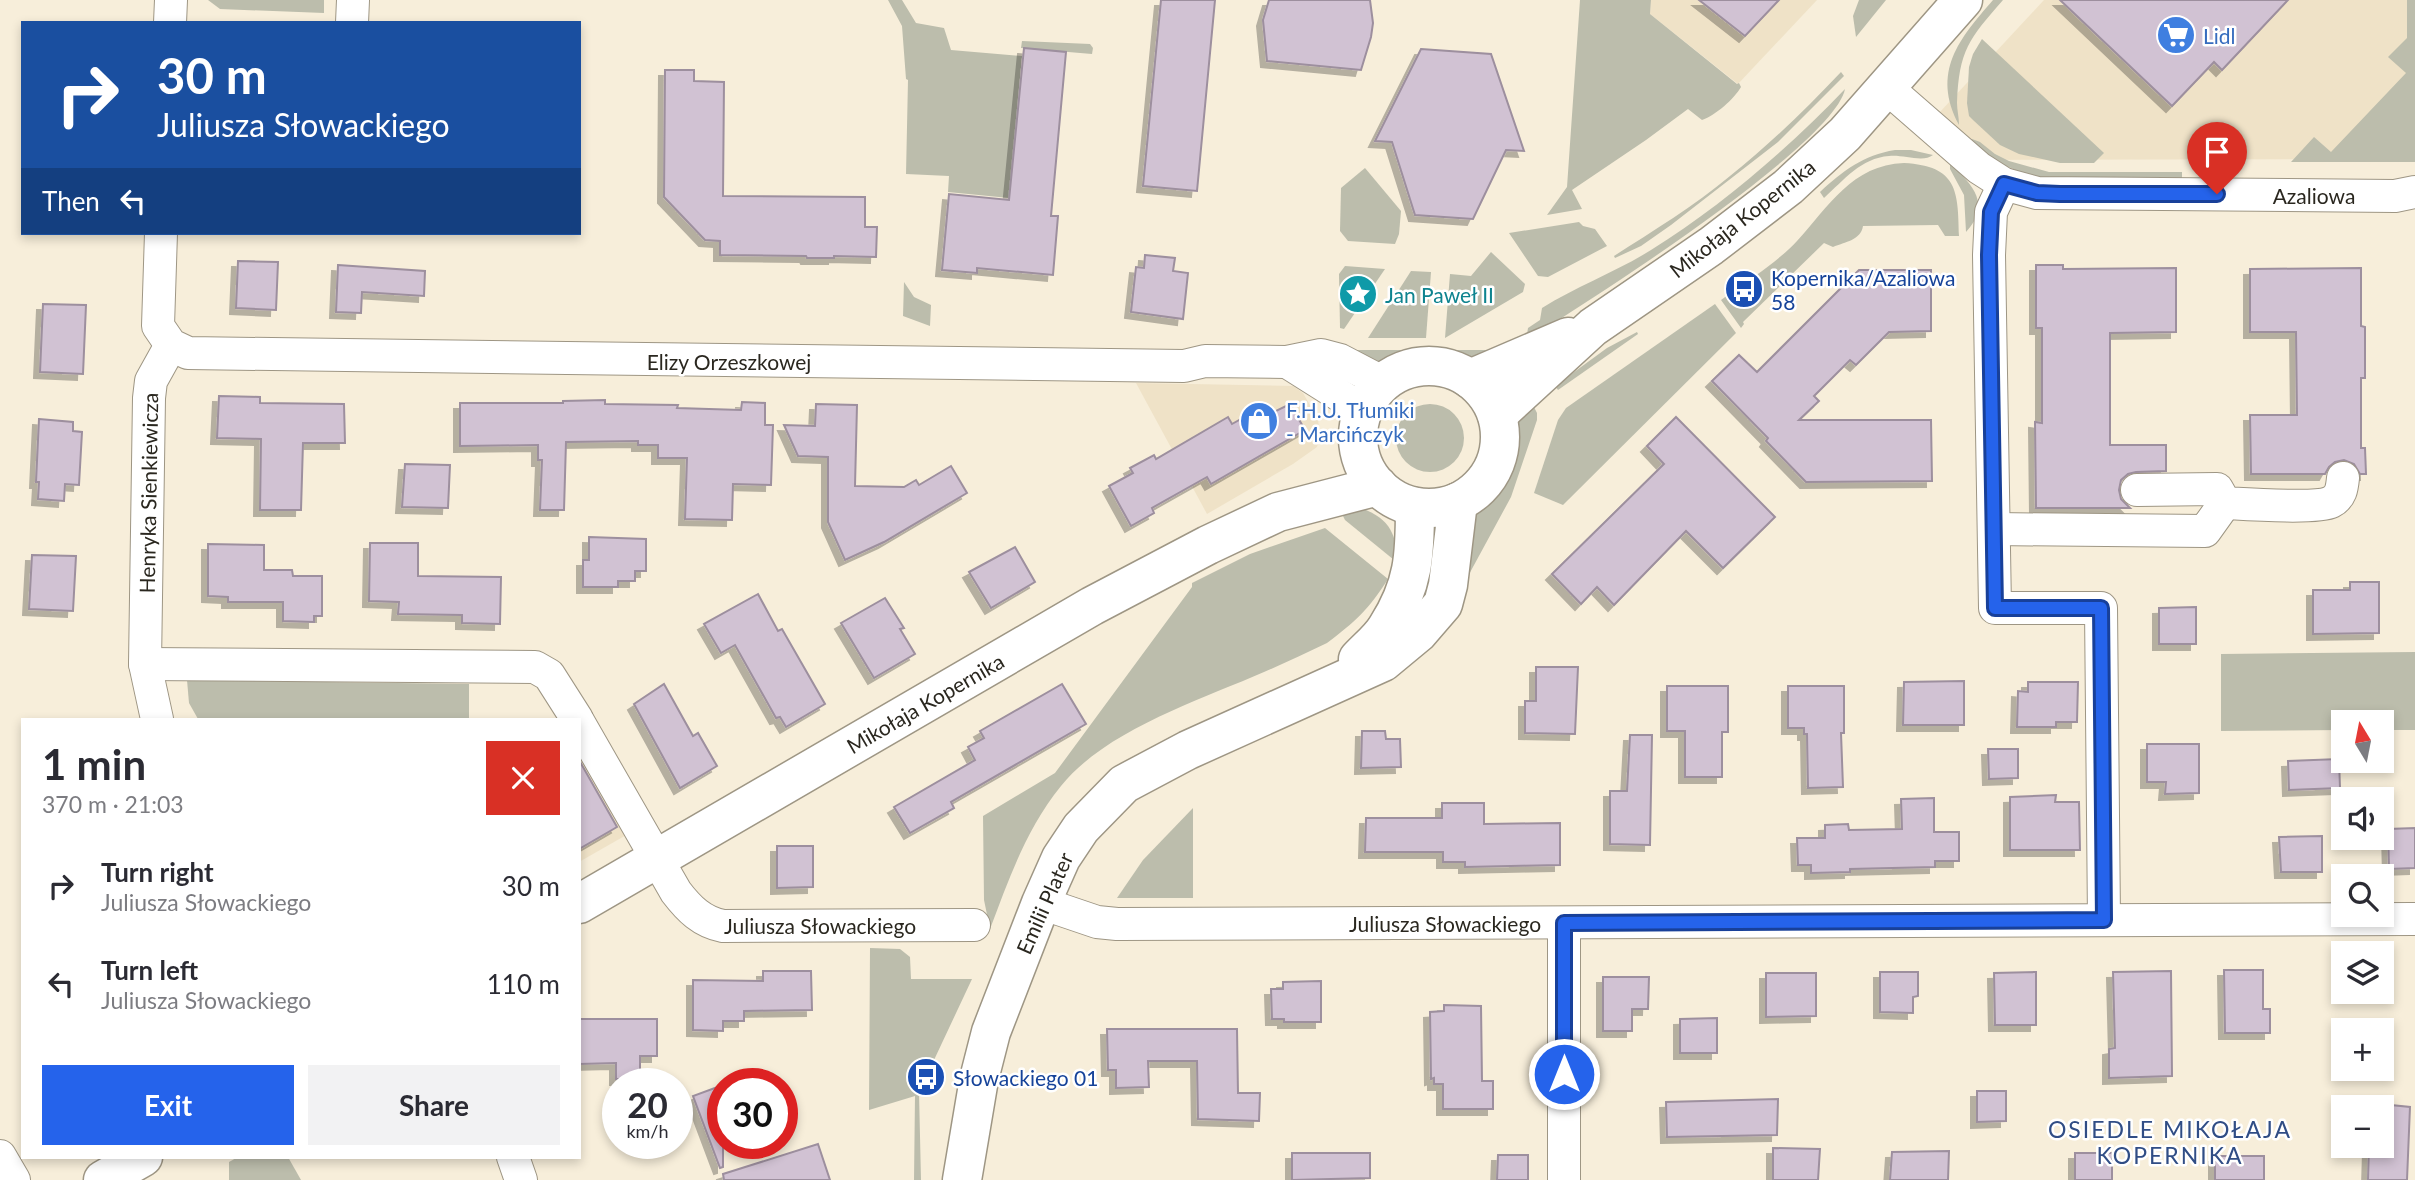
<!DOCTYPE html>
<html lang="en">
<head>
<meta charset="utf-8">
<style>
	body { margin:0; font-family:Lato,sans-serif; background:#f2f2f3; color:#2b2b33; height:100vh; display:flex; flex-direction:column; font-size:26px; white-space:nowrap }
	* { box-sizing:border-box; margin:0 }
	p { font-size:23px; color:#7c7c81 }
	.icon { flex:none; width:38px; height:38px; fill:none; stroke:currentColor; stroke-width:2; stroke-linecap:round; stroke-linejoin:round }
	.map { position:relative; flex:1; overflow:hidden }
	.panel { position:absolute; left:21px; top:718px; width:560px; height:441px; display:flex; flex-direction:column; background:#fff; border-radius:0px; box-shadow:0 4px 10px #0003 }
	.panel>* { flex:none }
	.guide { position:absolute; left:21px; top:21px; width:560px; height:214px; border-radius:0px; box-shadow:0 4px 10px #0003; background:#1a4fa0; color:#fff; overflow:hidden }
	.needle { width:46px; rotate:350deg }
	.tools { position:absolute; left:2331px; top:710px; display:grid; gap:14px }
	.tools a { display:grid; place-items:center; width:63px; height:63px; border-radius:0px; background:#fff; box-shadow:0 4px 10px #0003; font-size:35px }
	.speed { position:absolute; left:602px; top:1068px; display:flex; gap:14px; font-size:35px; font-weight:700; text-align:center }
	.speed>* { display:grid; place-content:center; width:91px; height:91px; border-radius:50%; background:#fff; box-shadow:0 4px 10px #0003; line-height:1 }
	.speed small { font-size:18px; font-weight:400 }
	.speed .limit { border:10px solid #d22; background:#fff; color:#111 }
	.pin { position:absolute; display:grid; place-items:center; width:60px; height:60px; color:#fff; margin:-72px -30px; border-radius:50% 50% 50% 0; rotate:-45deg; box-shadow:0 0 7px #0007 }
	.pin .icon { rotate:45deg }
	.me { position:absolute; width:77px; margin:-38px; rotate:0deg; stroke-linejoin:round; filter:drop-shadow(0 0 5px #0008) }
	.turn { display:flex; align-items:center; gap:24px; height:147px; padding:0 21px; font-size:32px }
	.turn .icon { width:91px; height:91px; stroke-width:2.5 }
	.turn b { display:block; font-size:49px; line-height:60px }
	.then { display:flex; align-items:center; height:66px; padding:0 21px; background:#0003; gap:14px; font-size:26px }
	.round { display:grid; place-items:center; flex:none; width:74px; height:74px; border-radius:0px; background:#f2f2f3 }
	.head { display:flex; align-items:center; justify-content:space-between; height:119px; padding:0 21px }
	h1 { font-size:42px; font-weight:700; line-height:52px }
	.primary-button { display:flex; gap:14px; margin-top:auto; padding:14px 21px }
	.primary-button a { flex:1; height:80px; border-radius:0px; background:#2563eb; color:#fff; font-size:28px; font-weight:700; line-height:80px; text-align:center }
	.primary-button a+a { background:#f2f2f3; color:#2b2b33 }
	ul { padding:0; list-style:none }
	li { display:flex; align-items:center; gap:21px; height:98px; padding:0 21px }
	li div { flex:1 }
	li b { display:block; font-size:26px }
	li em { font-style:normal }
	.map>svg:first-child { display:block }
</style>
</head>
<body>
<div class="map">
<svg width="2415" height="1180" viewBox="0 0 2415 1180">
	<defs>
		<filter id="shadow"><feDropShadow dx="-6" dy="6" stdDeviation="0" flood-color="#0004"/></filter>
	</defs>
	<rect width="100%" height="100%" fill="#f7eeda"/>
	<g fill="#efe2c7">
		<path d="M1651,0H1817L1738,84L1650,14Z"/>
		<path d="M2044,0H2411L2409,159L1964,160L1939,113Z"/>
		<path d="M1136,383L1293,386L1303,393L1318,419L1320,437L1317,447L1293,464L1207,514Z"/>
		<path d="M583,756L628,834L579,862V758Z"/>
	</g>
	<g fill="#bcbdac">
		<path d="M208,0H324V13L220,9Z"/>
		<path d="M888,0H902L916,23L944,28L951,50L1022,56L1009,198L948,192L949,176L906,174L908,80L906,79L902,26Z"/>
		<path d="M1580,0H1651L1650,14L1737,84L1739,83L1741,87C1734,99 1716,115 1702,120L1688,109L1646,140L1572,190L1582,209L1547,215L1567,187Z"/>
		<path d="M1859,0H1886L1856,37L1853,16Z"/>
		<path d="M1993,0H2003C1969,39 1959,50 1957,103C1957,110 1959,117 1959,125C1931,72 1959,39 1993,0Z"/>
		<path d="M2407,0H2415V162H2291L2314,137L2331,152L2406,73L2388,57L2407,38Z"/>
		<path d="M1982,39L2104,153L2094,163H2060L2019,154L2000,145L1973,120L1969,116L1967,103L1969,67L1973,54Z"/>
		<path d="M1022,41L1090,44L1093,48L1092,54L1021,48Z"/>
		<path d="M1841,72L1844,76L1778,142L1671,225L1641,246L1615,258L1614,256C1653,231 1694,206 1730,176C1770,144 1806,109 1841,72Z"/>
		<path d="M1845,89C1834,145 1583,306 1526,340L1528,328L1540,320L1542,308C1577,286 1616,272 1651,250C1719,208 1790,147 1845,89Z"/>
		<path d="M1972,139L1980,142L1995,154L2009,161L2049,172H2182V179L2043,178L2020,172L1997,162L1970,141Z"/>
		<path d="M1895,150H1911L1933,155C1923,163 1902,154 1889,156C1861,158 1844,180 1824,198L1820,192C1843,171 1863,155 1895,150Z"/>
		<path d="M1904,163C1958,166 1958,191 1959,236H1945L1938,225L1863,226C1861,240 1845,242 1833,247L1824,243L1743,322L1744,324L1741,328L1721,300L1732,292L1739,301L1761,285L1755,276C1770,265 1785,254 1797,241C1829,206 1852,165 1904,163Z"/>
		<path d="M1950,164C1974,185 1991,205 1966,232L1964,195L1950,169Z"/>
		<path d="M1365,168L1401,211L1399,234L1395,244L1348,241L1340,231L1341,188Z"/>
		<path d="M1579,222L1583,226L1595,229L1607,246L1548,277L1538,276L1509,233Z"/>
		<path d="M1491,252L1525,284L1523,292L1445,338L1450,274L1471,276Z"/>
		<path d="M1345,266L1385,269L1344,329L1340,328L1339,274Z"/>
		<path d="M1411,271L1431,272L1426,338H1368Z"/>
		<path d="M904,282L914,297L931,305L930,326L903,316Z"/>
		<path d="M1715,304L1736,333L1563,505L1534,493L1558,420L1566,408Z"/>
		<path d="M1637,332L1638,334L1558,390L1555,386L1607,348Z"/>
		<path d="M1356,350H1499L1466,362L1429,356L1391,362H1373Z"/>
		<path d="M1532,403L1537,413V420L1511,497L1467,578L1470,523L1503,475L1515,425L1521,415Z"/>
		<circle cx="1430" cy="438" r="34"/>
		<path d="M1361,508C1392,520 1395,534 1399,564L1345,520L1340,510Z"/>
		<path d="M1325,528L1388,579C1369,609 1355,622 1327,643C1306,653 1285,663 1264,672C1200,700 1106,730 1061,786C1026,829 1009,879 990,929L984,900L983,816L1055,773L1192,587V583L1250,554Z"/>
		<path d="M2415,652V730H2382V723H2343V730L2221,731V654Z"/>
		<path d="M187,680L469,684V719H198L189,703Z"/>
		<path d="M1193,808V898H1117L1143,860Z"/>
		<path d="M870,948L900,949L910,957L911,979H972L934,1060L927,1059L919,1092L921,1180H914L915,1096L869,1110Z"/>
		<path d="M238,1157H288L301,1180H229V1162Z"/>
	</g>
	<g fill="#d1c2d3" stroke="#9d8f9e" stroke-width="2" filter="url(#shadow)">
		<path d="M1161,0H1215L1197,191L1143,186Z"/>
		<path d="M1269,0H1370L1373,23L1371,37L1361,70L1267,61L1263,20Z"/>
		<path d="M1699,0H1779L1745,36Z"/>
		<path d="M2060,0H2288L2222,70L2214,62L2172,106Z"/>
		<path d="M1024,48L1066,52L1051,216H1058L1053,275L977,268V273L942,270L949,194L1009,200Z"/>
		<path d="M1421,49L1491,54L1524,151L1506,150L1473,219L1415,215L1392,142L1375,141Z"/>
		<path d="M665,70H694V81L724,82L723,196L865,197V227H877L876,257L834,256V258H807L806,256L720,255V241L705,240L664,197Z"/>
		<path d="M1145,255L1175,258L1173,271L1188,273L1183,319L1131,312L1136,267L1144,268Z"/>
		<path d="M238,261L278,262L276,310L236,308Z"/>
		<path d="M338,265L425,271L424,296L362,292L361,313L336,312Z"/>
		<path d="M2036,265H2063V269L2176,268V332L2110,333V445H2166V471L2136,472L2128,474L2121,480L2119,490L2121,499L2130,508H2036L2035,422L2042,423V328H2036Z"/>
		<path d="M2361,268V326L2365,327V378H2361V448H2365L2366,474H2360L2354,464L2344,460L2335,462L2329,467L2325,474H2251L2250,415H2297L2296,332H2250V269Z"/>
		<path d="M1859,270H1931V331L1889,332L1856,365L1850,360L1814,396L1819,401L1799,420H1931L1932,481L1806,482L1766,441L1768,438L1712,381L1739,355L1757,372Z"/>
		<path d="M43,304L86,305L83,374L40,372Z"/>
		<path d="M219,396L260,397V403L344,404L345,443H303L301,510H260L261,439L217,438Z"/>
		<path d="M605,400V404L678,405L677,408L741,410L742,402L765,403V425H773L771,485L733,484L732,520L685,519L687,458H658V445H638V441L566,442L564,510H540L542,460H538V445L460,446V403H563V401Z"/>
		<path d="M816,404L857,405L855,486L904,487L916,480L919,485L951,466L967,493L884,542L845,560L828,522V457L798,456L784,425L815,426Z"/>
		<path d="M1290,404L1305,430L1211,484L1207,477L1152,508L1154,513L1131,526L1109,486L1133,473L1130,468L1154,455L1156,459L1228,417L1232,424L1250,414L1252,418L1270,409L1272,413Z"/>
		<path d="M1676,417L1775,517L1723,568L1686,531L1614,605L1597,587L1581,604L1552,574L1664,464L1647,446Z"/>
		<path d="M39,419L73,422V431L82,432L79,485L65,484L64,501L38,499L39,482H36Z"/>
		<path d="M405,464L450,465L448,508L402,507Z"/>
		<path d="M589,537L646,539V571H635V581H618V587H583V560H589Z"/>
		<path d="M370,543H418V576L501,577L500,624L462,623V615L398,614L399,602L369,601Z"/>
		<path d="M208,544L264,545V570H292L293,576H322V616H314V622L283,621V602H228V597L208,596Z"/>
		<path d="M1015,547L1035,582L991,608L969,572Z"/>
		<path d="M32,555L76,556L73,611L29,609Z"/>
		<path d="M2350,582H2379V633L2313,634V590H2350Z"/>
		<path d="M758,594L778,631L782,629L825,704L786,727L780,717L776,718L735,645L721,653L704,624Z"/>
		<path d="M885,598L904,628L900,629L915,654L874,678L841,623Z"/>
		<path d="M2196,607V644H2159V608Z"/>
		<path d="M1536,667H1578L1575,734L1525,733V701H1536Z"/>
		<path d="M1964,681V725H1903L1904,682Z"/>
		<path d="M2028,682H2078L2077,722H2056V727H2017L2018,691L2028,692Z"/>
		<path d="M664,684L693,736L698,733L717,766L680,788L634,704Z"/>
		<path d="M1062,684L1086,724L951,802L954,808L910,833L894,807L975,760L968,747L984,738L980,731Z"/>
		<path d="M1667,686H1728V732H1722V777H1685V731H1667Z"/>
		<path d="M1788,686H1844V733H1841L1843,787L1808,788L1807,734H1804V728H1788Z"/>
		<path d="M1362,731H1385L1386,739H1400L1401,767L1361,768Z"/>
		<path d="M1630,735H1652L1650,845L1610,844V791H1627Z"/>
		<path d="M2147,744H2199V793L2165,794L2166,782H2147Z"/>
		<path d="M1988,749H2018V778L1989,779Z"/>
		<path d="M2339,759L2340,788L2289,790L2288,761Z"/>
		<path d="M579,760L617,827L579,849Z"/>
		<path d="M2056,795L2055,802H2079L2080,850H2010V797Z"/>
		<path d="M1934,798V832H1959V861H1935V867L1850,869V872L1811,873V865H1798L1797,838H1825V825L1848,824L1849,830L1902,829L1901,799Z"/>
		<path d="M1442,803H1484V824L1560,823V865L1465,867V862H1443V852H1365L1366,818H1442Z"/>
		<path d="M2415,828V868L2389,869L2388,829Z"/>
		<path d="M2322,836V872H2281L2279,837Z"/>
		<path d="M777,846H813V887L777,888Z"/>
		<path d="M2224,970H2263V1009H2270V1033H2225Z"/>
		<path d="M763,971H811L812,1010L744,1011V1021H723V1031L693,1030V980L763,981Z"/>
		<path d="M2171,971L2172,1076L2109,1078V1049L2115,1048L2113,972Z"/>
		<path d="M1880,972H1918V996L1913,997V1013L1880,1012Z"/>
		<path d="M2036,972V1025H1995L1994,973Z"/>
		<path d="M1766,973H1816V1016L1766,1017Z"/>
		<path d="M1603,977H1649L1648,1009H1632V1031H1603Z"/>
		<path d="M1321,981V1022H1284V1019H1272L1271,989H1283V982Z"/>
		<path d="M1444,1005L1481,1006L1482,1081H1493V1109H1443V1084H1434V1078L1431,1079L1430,1012L1444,1011Z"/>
		<path d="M1717,1018V1053H1680V1019Z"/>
		<path d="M579,1019H657V1056H640V1079H616V1063L579,1064Z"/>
		<path d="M1107,1029H1237L1238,1093H1260L1259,1121L1198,1119L1197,1061H1148L1149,1087L1116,1088V1070H1108Z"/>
		<path d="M723,1085V1167L720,1168L693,1096Z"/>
		<path d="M1977,1091H2006V1121L1977,1122Z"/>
		<path d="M1778,1099L1777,1135L1667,1137L1666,1102Z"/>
		<path d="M2381,1104L2410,1107L2407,1180H2368L2369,1146H2382Z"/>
		<path d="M818,1144L830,1180H724L723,1174Z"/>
		<path d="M1773,1148L1820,1149L1818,1180H1773Z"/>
		<path d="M1949,1151L1948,1180H1890L1892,1152Z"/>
		<path d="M1292,1153H1370V1178L1292,1180Z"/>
		<rect x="2075" y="1153" width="37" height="27"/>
		<path d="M1498,1155H1528V1180H1497Z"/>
		<rect x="2215" y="1156" width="49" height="24"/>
	</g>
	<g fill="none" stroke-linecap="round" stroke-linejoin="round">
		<defs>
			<g id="street">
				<path d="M170,23L171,0"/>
				<path d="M352,23L353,0"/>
				<path d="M1886,87L1979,168L2004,184L2037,193L2395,196L2415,192"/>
				<path d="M2004,184L1991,212L1989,255L1995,608H2101L2104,920"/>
				<path d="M161,233L158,326L171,345L188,353L1184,366L1205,361L1287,362L1321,355L1340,360L1382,382"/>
				<path d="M1287,362L1363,410"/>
				<path d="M2137,490L2217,489L2225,503C2244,504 2317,509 2331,502C2341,497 2342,488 2343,478"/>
				<path d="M1994,529L2205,531L2225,503"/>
				<path d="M145,664L535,667L549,675L577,719"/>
				<path d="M157,719L145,664L149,398L151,381L171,345"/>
				<path d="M579,723L676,892C689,909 702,922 723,926L974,925"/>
				<path d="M1041,903L1097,922L1117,924L2415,919"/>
				<path d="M1564,923V1180"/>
				<path d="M0,1156L14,1180"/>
				<path d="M513,1157L521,1180"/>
			</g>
			<g id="secondary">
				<circle cx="1429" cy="437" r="71"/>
				<path d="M1470,379L1568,337"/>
				<path d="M1497,415L1593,327L1711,246L1788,187L1845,134L1963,0"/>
				<path d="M1358,659C1367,649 1380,639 1387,627C1414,585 1415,555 1415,507"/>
				<path d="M579,904L1092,606L1208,545L1278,512L1378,486"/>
				<path d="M103,1180L143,1157"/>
				<path d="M962,1180L979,1079L991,1032L1041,903L1061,858L1081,828L1124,784L1188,750L1383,662L1418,633L1443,604L1448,585L1458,502"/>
			</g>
		</defs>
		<use href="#street" stroke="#9e9684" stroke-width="34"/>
		<use href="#secondary" stroke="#9e9684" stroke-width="41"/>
		<use href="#street" stroke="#fff" stroke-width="32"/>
		<use href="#secondary" stroke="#fff" stroke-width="38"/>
	</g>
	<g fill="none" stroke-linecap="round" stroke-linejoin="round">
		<defs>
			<path id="route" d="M1564,1074V923L2104,920L2101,608H1995L1989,255L1991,212L2004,184L2037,193L2060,194H2217"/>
		</defs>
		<use href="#route" stroke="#184099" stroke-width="18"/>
		<use href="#route" stroke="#2563eb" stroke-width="12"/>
	</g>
	<defs>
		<symbol id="supermarket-disc" viewBox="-11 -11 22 22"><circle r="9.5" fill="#3f7fe0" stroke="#fff"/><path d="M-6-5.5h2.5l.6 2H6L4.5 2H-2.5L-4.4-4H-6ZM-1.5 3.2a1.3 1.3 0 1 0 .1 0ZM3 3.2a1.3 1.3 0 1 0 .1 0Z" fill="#fff"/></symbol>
		<symbol id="bus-disc" viewBox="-11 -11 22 22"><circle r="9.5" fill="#1a4fb4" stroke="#fff"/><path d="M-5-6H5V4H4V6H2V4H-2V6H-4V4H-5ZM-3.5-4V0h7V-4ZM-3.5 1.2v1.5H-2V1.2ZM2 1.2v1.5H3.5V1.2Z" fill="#fff"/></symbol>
		<symbol id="sight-disc" viewBox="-11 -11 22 22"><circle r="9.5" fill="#0f9aa8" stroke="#fff"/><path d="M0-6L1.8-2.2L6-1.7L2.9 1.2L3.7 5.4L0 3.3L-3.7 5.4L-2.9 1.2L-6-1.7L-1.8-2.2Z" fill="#fff"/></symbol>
		<symbol id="shop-disc" viewBox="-11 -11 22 22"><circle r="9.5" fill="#3f7fe0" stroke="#fff"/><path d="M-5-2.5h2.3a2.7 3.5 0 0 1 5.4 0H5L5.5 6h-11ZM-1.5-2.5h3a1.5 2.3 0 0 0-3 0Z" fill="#fff"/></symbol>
	</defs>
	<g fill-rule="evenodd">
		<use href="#supermarket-disc" x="2154" y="13" width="44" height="44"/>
		<use href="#bus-disc" x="1722" y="267" width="44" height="44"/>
		<use href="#sight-disc" x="1336" y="272" width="44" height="44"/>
		<use href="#shop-disc" x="1237" y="399" width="44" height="44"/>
		<use href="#bus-disc" x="904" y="1055" width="44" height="44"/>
	</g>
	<g text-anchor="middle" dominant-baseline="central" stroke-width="5" stroke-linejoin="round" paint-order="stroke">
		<g font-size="21" fill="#366cbe" stroke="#fff" text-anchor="start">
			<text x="2203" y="35">Lidl</text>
			<text x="1286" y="409">F.H.U. Tłumiki<tspan x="1286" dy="24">- Marcińczyk</tspan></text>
		</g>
		<g font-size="21" fill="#2a271f" stroke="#fff">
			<text x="2314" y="195">Azaliowa</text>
			<text transform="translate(1742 218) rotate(-38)">Mikołaja Kopernika</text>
			<text x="729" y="361">Elizy Orzeszkowej</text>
			<text transform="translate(148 493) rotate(-89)">Henryka Sienkiewicza</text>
			<text transform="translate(925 703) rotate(-30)">Mikołaja Kopernika</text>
			<text transform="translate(1044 903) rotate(-66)">Emilii Plater</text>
			<text x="1445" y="923">Juliusza Słowackiego</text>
			<text x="820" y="925">Juliusza Słowackiego</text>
		</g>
		<g font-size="21" fill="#164399" stroke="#fff" text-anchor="start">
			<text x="1771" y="277">Kopernika/Azaliowa<tspan x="1771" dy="24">58</tspan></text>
			<text x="953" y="1077">Słowackiego 01</text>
		</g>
		<g font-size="21" fill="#0d838f" stroke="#fff" text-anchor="start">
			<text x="1385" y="294">Jan Paweł II</text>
		</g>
		<g font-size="23" letter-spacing="2" fill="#304d85" stroke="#fff">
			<text x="2170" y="1129">OSIEDLE MIKOŁAJA<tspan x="2170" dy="26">KOPERNIKA</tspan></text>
		</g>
	</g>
</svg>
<div class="tools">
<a><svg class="needle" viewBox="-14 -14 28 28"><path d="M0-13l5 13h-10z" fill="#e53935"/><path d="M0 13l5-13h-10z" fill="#7c7c81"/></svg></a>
<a><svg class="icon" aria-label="sound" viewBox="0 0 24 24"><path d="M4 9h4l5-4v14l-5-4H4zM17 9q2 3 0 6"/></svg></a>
<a><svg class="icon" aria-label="search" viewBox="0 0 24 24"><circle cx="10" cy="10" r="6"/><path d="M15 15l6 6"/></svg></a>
<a><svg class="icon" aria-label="layers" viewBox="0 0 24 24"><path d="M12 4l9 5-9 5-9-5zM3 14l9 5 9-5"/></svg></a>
<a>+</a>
<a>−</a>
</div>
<div class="speed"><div>20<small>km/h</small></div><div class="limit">30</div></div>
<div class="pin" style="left:2217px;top:194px;background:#d93025"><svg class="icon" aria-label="arrive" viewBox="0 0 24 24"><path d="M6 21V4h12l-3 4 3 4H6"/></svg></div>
<svg class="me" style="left:1564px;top:1074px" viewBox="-20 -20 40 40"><circle r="17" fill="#2563eb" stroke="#fff" stroke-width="3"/><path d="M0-11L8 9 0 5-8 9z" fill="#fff"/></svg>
<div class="guide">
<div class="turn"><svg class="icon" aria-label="right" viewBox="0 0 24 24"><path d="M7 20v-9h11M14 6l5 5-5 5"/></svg><div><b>30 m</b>Juliusza Słowackiego</div></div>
<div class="then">Then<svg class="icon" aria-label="left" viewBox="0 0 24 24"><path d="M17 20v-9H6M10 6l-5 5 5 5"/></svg></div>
</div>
<section class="panel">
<div class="head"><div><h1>1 min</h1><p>370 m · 21:03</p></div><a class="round" style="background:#d93025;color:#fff"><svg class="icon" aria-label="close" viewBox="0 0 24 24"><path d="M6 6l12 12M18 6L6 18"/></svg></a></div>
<ul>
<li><svg class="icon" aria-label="right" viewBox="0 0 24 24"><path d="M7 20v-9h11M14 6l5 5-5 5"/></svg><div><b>Turn right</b><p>Juliusza Słowackiego</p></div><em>30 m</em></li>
<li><svg class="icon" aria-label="left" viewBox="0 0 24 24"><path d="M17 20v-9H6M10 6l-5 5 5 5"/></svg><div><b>Turn left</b><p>Juliusza Słowackiego</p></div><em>110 m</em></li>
</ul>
<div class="primary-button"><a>Exit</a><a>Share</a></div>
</section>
</div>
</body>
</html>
